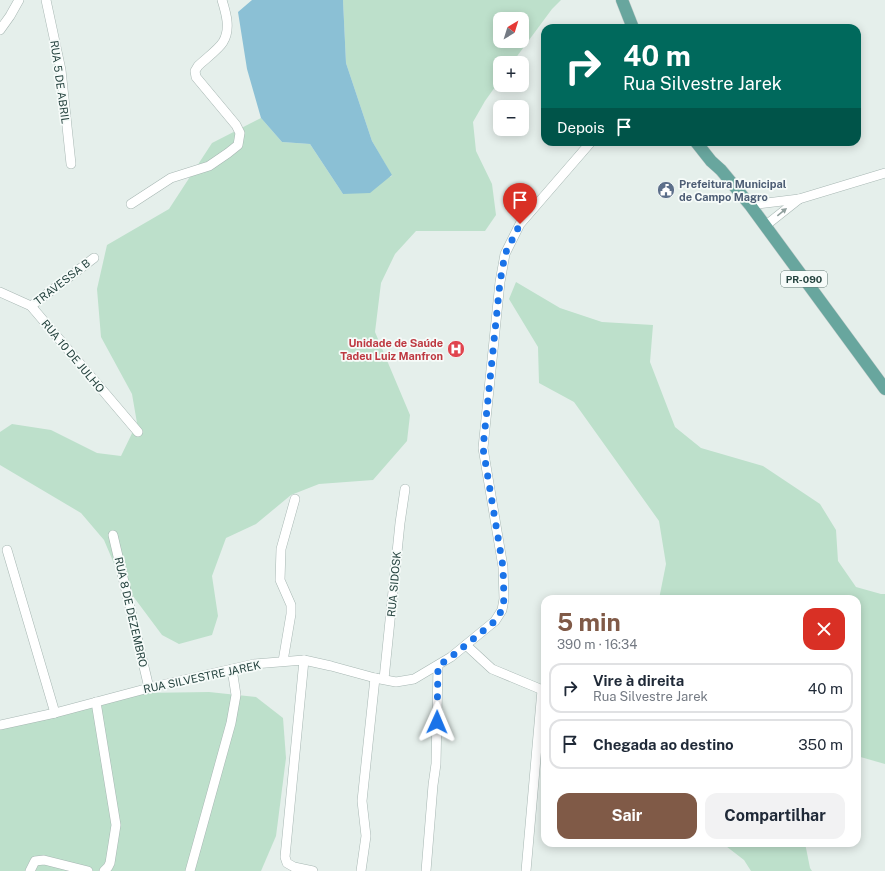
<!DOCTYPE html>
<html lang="pt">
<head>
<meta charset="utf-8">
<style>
	body { margin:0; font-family:"Public Sans",sans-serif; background:#f2f2f3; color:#1f2937; height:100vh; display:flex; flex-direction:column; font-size:15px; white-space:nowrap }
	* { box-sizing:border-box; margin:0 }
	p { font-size:13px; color:#747a83 }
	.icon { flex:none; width:22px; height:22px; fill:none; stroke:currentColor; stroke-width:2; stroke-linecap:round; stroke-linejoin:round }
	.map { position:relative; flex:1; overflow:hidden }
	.panel { position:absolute; left:541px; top:595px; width:320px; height:252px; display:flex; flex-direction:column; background:#fff; border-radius:12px; box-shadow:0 2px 10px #0003 }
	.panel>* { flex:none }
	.top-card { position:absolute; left:541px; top:24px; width:320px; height:122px; border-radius:12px; box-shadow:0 2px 10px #0003; background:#00695c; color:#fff; overflow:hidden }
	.needle { width:26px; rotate:38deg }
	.buttons { position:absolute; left:493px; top:12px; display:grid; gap:8px }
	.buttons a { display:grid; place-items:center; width:36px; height:36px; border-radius:8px; background:#fff; box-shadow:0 2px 10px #0003; font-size:20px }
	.pin { position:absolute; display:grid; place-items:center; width:34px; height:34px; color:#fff; margin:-41px -17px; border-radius:50% 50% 50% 0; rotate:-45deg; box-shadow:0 0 4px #0007 }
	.pin .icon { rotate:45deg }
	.me { position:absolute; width:44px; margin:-22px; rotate:1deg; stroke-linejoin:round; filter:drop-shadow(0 0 3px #0008) }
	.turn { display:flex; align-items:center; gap:14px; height:84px; padding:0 16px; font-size:18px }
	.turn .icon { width:52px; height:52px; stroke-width:2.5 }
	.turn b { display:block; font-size:28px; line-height:34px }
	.then { display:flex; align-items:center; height:38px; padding:0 16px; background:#0003; gap:8px; font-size:15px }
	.round { display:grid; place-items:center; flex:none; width:42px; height:42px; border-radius:12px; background:#f2f2f3 }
	.overview { display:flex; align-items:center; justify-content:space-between; height:68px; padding:0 16px }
	h1 { font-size:24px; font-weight:700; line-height:30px; color:#805a47 }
	.primary-button { display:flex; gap:8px; margin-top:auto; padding:8px 16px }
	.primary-button a { flex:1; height:46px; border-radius:12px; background:#805a47; color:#fff; font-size:16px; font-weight:700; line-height:46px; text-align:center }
	.primary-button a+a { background:#f2f2f3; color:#1f2937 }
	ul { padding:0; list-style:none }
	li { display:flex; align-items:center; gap:12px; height:50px; margin:0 8px 6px; padding:0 8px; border:2px solid #e0e1e3; border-radius:12px }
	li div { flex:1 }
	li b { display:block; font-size:15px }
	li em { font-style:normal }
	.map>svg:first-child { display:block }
</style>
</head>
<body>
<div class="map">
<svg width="885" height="871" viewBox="0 0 885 871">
	<rect width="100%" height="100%" fill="#e5efeb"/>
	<g fill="#bde0cb" fill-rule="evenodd">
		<path d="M343,0H561L552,9L512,63H500V80L485,101L473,122L476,151L492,184L496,215L485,231H416L395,254L381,283L375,332L410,415L407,441L373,480L319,484L291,495L256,524L226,538L212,576L218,616L212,635L179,644L162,635L121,580L104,540L81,513L0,465V432L12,424L51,430L97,453L121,456L137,423L132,394L101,337L97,289L107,245L169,209L212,143L261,118L282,142L310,144L343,194L392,176L372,141L346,63ZM500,19H522V41H500Z"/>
		<path d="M516,282L560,308L602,322L653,325L650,362L675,427L701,448L763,466L820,504L836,530L838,561L856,587L881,594H885V764L857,756V599H659L666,564L659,521L574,402L539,383L538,347L509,299Z"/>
		<path d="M209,692L256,697L283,718L286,758L276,836L261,871H0V725L141,693Z"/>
		<path d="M722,843H805L810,868L812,871H751L744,860Z"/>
	</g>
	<path fill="#8bc0d5" d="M252,0H343L346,63L372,141L392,175L370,193L343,194L310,144L282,142L261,118L247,69L238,12Z"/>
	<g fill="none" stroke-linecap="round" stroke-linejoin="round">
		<defs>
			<g id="minor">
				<path d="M46,0L61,70L71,164"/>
				<path d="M0,30L10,16L19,0"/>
				<path d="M131,204L171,178L209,166L228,153L238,145L240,133L236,125L196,77L195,71L198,66C204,60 219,49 223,42C231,29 226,13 222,0"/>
				<path d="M750,205L799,199L885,173"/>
				<path d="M765,226L799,199"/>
				<path d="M0,292L31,306L138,432"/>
				<path d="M31,306L94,258"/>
				<path d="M113,535L149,688"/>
				<path d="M7,550L55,713"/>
				<path d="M466,645L492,669L545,691"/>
				<path d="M304,660L285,857L287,863L294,867L313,871"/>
				<path d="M283,661L291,614V605L280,580L281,549L295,499"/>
				<path d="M384,679L400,523L405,489"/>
				<path d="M96,702L116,825L110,863L108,867L104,871"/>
				<path d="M0,725L55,713L149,688L254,664L304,660L331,666L375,678L396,682L414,679L451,657L495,621L502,610L504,599L503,567L483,448L500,282L505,254L520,224L591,142"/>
				<path d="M30,871L35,861L44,860L88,871"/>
				<path d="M190,871L231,723L236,695L232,669"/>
				<path d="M361,871L366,836L362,801L375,678"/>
				<path d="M426,871L433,785L436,764L438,666"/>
				<path d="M526,871L542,690"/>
			</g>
			<g id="primary">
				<path d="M622,0L633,28"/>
				<path d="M696,142L711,161L721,170L750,205L885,389"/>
			</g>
		</defs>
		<use href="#minor" stroke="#a7b7b3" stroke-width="10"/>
		<use href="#primary" stroke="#c1cac9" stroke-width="13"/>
		<use href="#minor" stroke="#fff" stroke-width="9"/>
		<use href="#primary" stroke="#68a69e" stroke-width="12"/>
	</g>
	<defs><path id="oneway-solid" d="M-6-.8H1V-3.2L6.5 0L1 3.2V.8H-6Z"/></defs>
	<use fill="#91a09e" href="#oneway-solid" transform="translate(782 212) rotate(-39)"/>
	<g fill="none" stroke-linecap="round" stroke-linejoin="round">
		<path stroke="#1a73e8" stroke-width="7" stroke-dasharray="0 12.6" d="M437,722L438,666L451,657L495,621L502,610L504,599L503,567L483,448L500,282L505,254L520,224"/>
	</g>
	<defs>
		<symbol id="civic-disc" viewBox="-11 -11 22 22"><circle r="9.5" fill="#5c6f8a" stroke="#f6fbf9"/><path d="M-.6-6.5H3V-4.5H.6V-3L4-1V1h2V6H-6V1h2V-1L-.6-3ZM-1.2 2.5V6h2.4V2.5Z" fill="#fff"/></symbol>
		<symbol id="hospital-disc" viewBox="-11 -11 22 22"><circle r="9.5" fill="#e0444e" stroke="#f6fbf9"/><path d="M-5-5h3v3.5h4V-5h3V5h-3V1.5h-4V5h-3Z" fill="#fff"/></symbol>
	</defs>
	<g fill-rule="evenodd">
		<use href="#civic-disc" x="656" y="180" width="20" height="20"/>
		<use href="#hospital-disc" x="446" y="339" width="20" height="20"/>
	</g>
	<g text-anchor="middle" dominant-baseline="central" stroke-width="3.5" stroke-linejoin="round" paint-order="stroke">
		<rect fill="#f6fbf9" stroke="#627975" stroke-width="1" x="781" y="271" width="46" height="16" rx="3"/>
		<g font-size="10" font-weight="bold" fill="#23413d">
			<text x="804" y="279">PR-090</text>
		</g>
		<g font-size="11" fill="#23413d" stroke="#f6fbf9">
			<text transform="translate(60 82) rotate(82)">RUA 5 DE ABRIL</text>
			<text transform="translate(62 282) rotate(-38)">TRAVESSA B</text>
			<text transform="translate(73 356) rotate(50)">RUA 10 DE JULHO</text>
			<text transform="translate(394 584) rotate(-85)">RUA SIDOSK</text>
			<text transform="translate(131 612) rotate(77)">RUA 8 DE DEZEMBRO</text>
			<text transform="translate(202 677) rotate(-12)">RUA SILVESTRE JAREK</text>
		</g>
		<g font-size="11" font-weight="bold" fill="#4e5e75" stroke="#f6fbf9" text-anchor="start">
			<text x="679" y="184">Prefeitura Municipal<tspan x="679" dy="13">de Campo Magro</tspan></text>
		</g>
		<g font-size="11" font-weight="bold" fill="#be3a42" stroke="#f6fbf9" text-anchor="end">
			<text x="443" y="343">Unidade de Saúde<tspan x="443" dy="13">Tadeu Luiz Manfron</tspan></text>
		</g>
	</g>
</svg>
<div class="buttons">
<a><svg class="needle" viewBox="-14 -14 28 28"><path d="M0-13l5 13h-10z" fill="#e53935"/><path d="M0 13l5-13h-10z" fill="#747a83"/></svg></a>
<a>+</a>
<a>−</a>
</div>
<div class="pin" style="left:520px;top:224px;background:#d93025"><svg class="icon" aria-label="arrive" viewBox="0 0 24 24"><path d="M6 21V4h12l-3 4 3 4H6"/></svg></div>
<svg class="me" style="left:437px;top:722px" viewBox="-20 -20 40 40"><path d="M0-17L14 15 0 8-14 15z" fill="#1a73e8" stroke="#fff" stroke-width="4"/></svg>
<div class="top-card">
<div class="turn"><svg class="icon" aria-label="right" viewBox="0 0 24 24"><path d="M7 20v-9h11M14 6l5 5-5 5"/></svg><div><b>40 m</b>Rua Silvestre Jarek</div></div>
<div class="then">Depois<svg class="icon" aria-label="arrive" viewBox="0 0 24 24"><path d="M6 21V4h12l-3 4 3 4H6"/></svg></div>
</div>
<section class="panel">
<div class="overview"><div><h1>5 min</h1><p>390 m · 16:34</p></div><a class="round" style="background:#d93025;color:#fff"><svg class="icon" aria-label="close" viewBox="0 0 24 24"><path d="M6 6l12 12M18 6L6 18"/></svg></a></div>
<ul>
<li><svg class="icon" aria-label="right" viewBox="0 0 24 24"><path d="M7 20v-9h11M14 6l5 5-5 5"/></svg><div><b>Vire à direita</b><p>Rua Silvestre Jarek</p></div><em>40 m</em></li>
<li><svg class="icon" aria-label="arrive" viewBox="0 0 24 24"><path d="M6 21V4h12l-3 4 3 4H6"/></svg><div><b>Chegada ao destino</b></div><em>350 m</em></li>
</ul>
<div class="primary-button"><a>Sair</a><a>Compartilhar</a></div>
</section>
</div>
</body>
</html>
